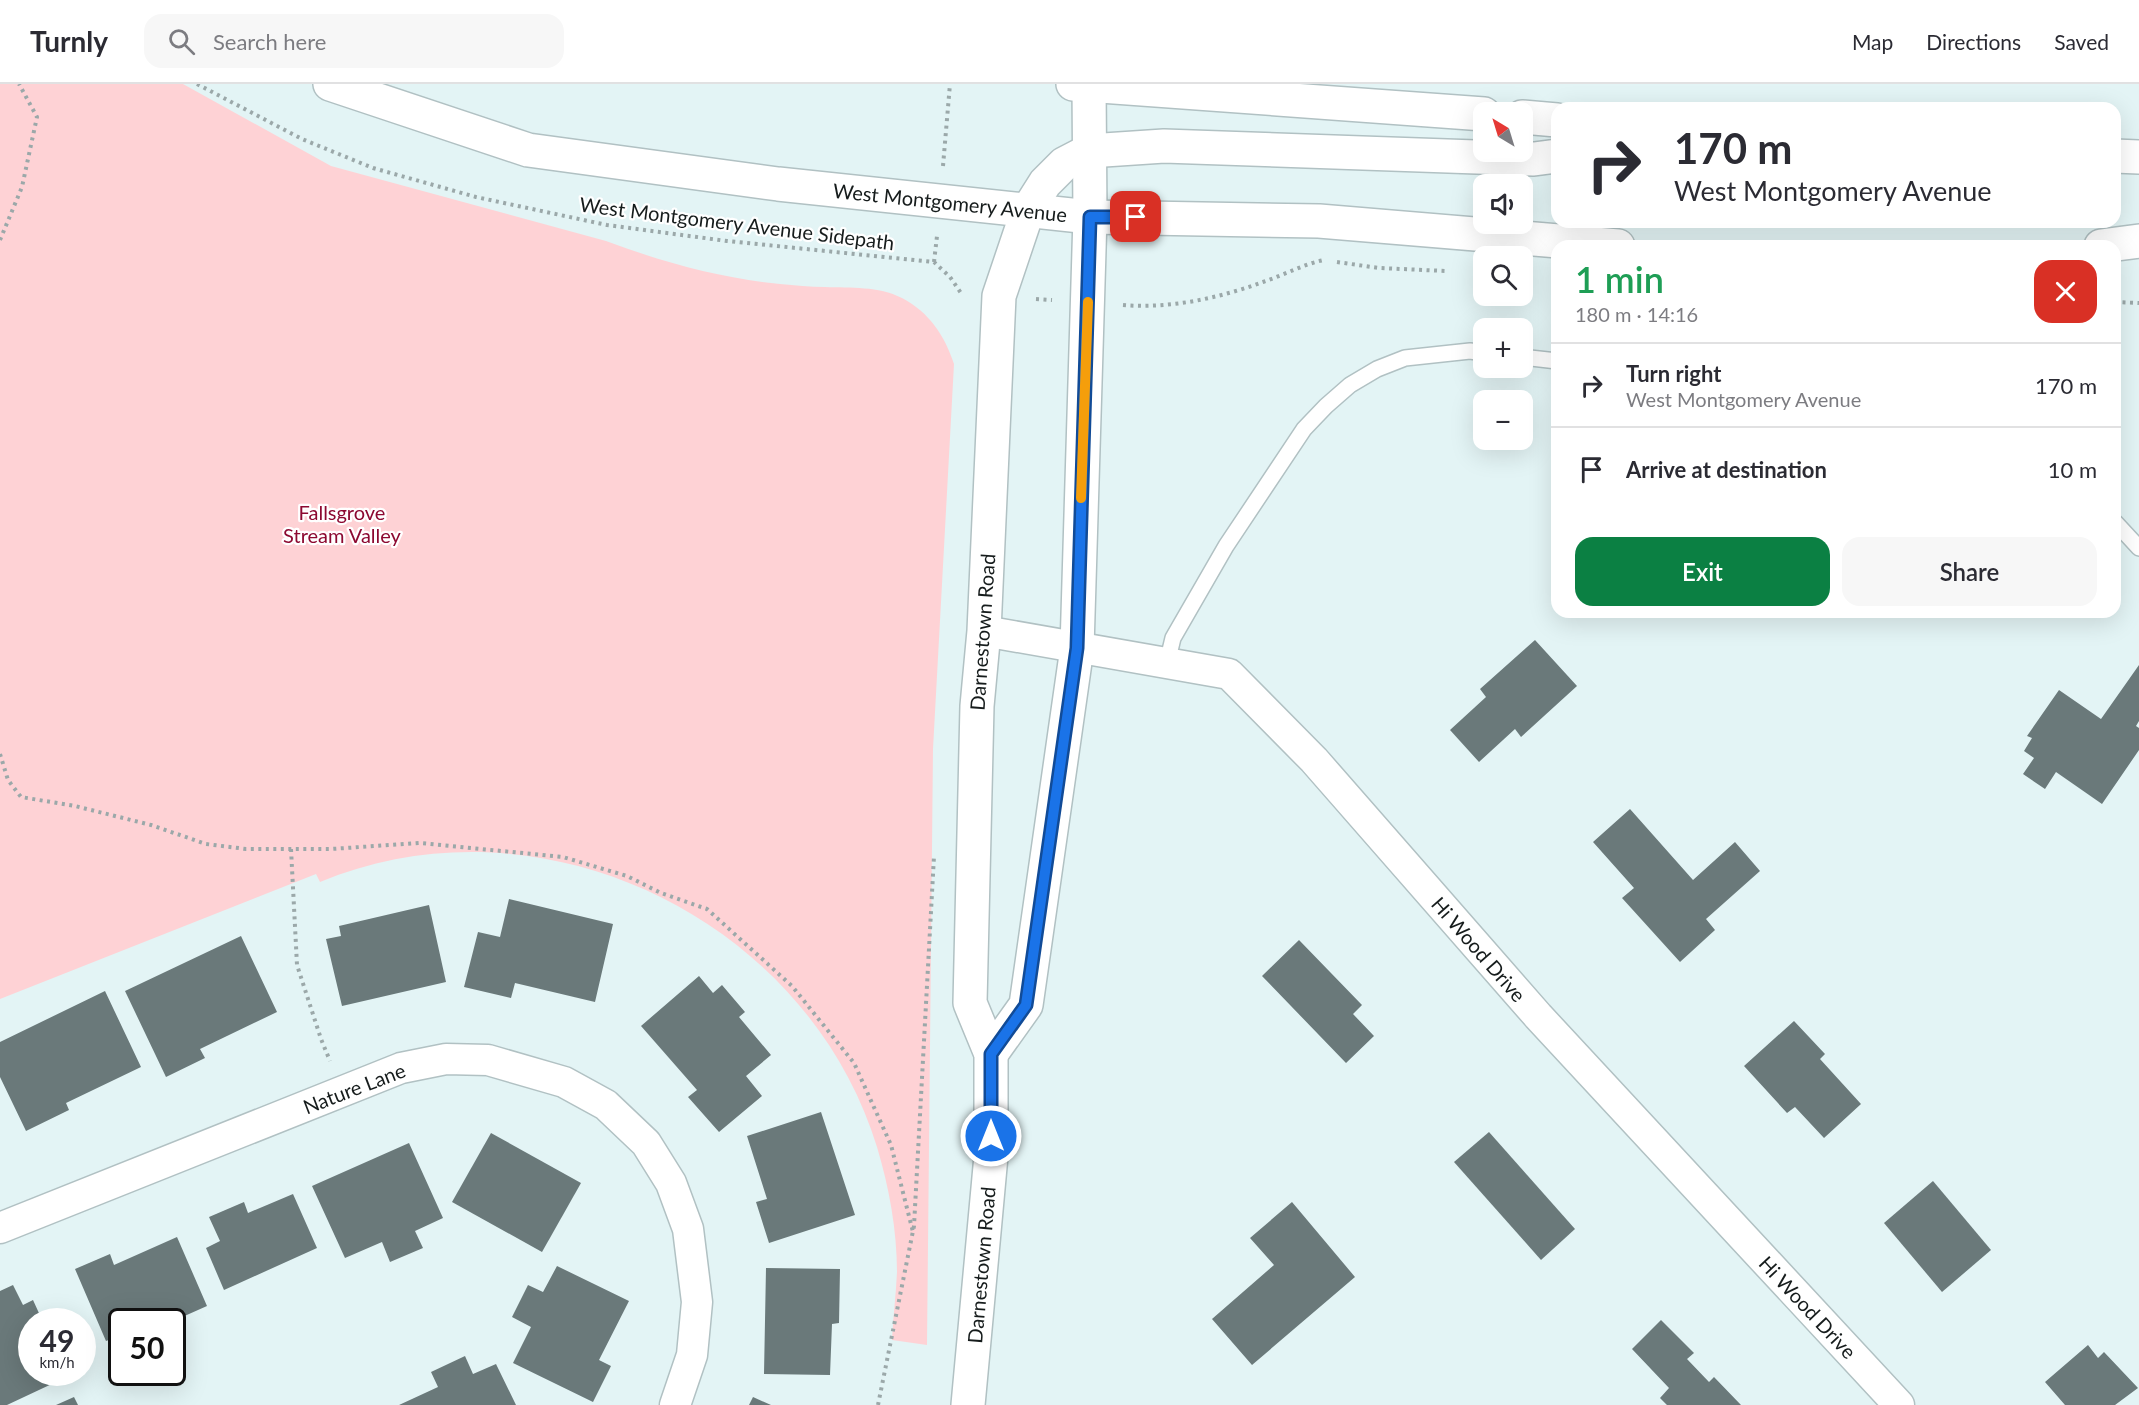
<!DOCTYPE html>
<html lang="en">
<head>
<meta charset="utf-8">
<style>
	body { margin:0; font-family:Lato,sans-serif; background:#f7f7f7; color:#2b2b33; height:100vh; display:flex; flex-direction:column; font-size:22px; white-space:nowrap }
	* { box-sizing:border-box; margin:0 }
	p { font-size:20px; color:#7c7c81 }
	.icon { flex:none; width:33px; height:33px; fill:none; stroke:currentColor; stroke-width:2; stroke-linecap:round; stroke-linejoin:round }
	.map { position:relative; flex:1; overflow:hidden }
	.drawer { position:absolute; left:1551px; top:156px; width:570px; height:378px; display:flex; flex-direction:column; background:#fff; border-radius:18px; box-shadow:0 6px 24px #0002 }
	.drawer>* { flex:none }
	.banner { position:absolute; left:1551px; top:18px; width:570px; height:126px; border-radius:18px; box-shadow:0 6px 24px #0002; background:#fff; color:#2b2b33; overflow:hidden }
	.needle { width:39px; rotate:322deg }
	.buttons { position:absolute; left:1473px; top:18px; display:grid; gap:12px }
	.buttons a { display:grid; place-items:center; width:60px; height:60px; border-radius:12px; background:#fff; box-shadow:0 6px 24px #0002; font-size:30px }
	.speed { position:absolute; left:18px; top:1224px; display:flex; gap:12px; font-size:30px; font-weight:700; text-align:center }
	.speed>* { display:grid; place-content:center; width:78px; height:78px; border-radius:50%; background:#fff; box-shadow:0 6px 24px #0002; line-height:1 }
	.speed small { font-size:15px; font-weight:400 }
	.speed .limit { border:3px solid #111; border-radius:9px; background:#fff; color:#111 }
	.pin { position:absolute; display:grid; place-items:center; width:51px; height:51px; color:#fff; margin:-26px; border-radius:12px; box-shadow:0 3px 9px #0006 }
	.me { position:absolute; width:66px; margin:-33px; rotate:0deg; stroke-linejoin:round; filter:drop-shadow(0 0 4px #0008) }
	.turn { display:flex; align-items:center; gap:21px; height:126px; padding:0 24px; font-size:27px }
	.turn .icon { width:78px; height:78px; stroke-width:2.5 }
	.turn b { display:block; font-size:42px; line-height:51px }
	.round { display:grid; place-items:center; flex:none; width:63px; height:63px; border-radius:18px; background:#f7f7f7 }
	.overview { display:flex; align-items:center; justify-content:space-between; height:102px; padding:0 24px }
	h1 { font-size:36px; font-weight:600; line-height:45px; color:#1e9e55 }
	.action { display:flex; gap:12px; margin-top:auto; padding:12px 24px }
	.action a { flex:1; height:69px; border-radius:18px; background:#0b8043; color:#fff; font-size:24px; font-weight:600; line-height:69px; text-align:center }
	.action a+a { background:#f7f7f7; color:#2b2b33 }
	ul { padding:0; list-style:none }
	li { display:flex; align-items:center; gap:18px; height:84px; padding:0 24px; border-top:2px solid #e1e1e2 }
	li div { flex:1 }
	li b { display:block; font-size:22px }
	li em { font-style:normal }
	header { display:flex; align-items:center; gap:36px; box-sizing:border-box; height:84px; padding:0 30px; background:#fff; border-bottom:2px solid #e1e1e2 }
	header strong { font-size:28px }
	nav { display:flex; gap:33px; margin-inline-start:auto; font-size:21px }
	.search { width:420px; height:54px; background:#f7f7f7; display:flex; align-items:center; gap:15px; box-sizing:border-box; padding:0 21px; border-radius:18px; color:#7c7c81; font-size:22px }
	.map>svg:first-child { display:block }
</style>
</head>
<body>
<header>
<strong>Turnly</strong>
<div class="search"><svg class="icon" aria-label="search" viewBox="0 0 24 24"><circle cx="10" cy="10" r="6"/><path d="M15 15l6 6"/></svg>Search here</div>
<nav><a>Map</a><a>Directions</a><a>Saved</a></nav>
</header>
<div class="map">
<svg width="2139" height="1321" viewBox="0 0 2139 1321">
	<rect width="100%" height="100%" fill="#e3f4f5"/>
	<path fill="#fed2d5" d="M0,0H183L331,82L606,157C662,178 720,194 780,200C795,201 810,203 825,203C851,204 878,202 902,214C929,228 945,252 954,280L933,665L927,1261L892,1256C893,1233 896,1211 897,1188C897,1146 889,1103 877,1063C807,835 542,706 320,798L316,790L0,915Z"/>
	<g fill="#6a797a">
		<path d="M1535,556L1577,602L1521,653L1515,645L1479,678L1450,646L1486,613L1480,605Z"/>
		<path d="M2139,581V637L2136,642L2139,644V666L2102,720L2056,688L2045,705L2023,690L2034,674L2024,667L2032,654L2027,652L2059,606L2101,635Z"/>
		<path d="M1630,725L1693,796L1735,758L1760,787L1706,835L1715,846L1680,878L1622,814L1634,804L1593,758Z"/>
		<path d="M509,815L613,840L595,918L515,899L511,914L464,903L478,848L500,853Z"/>
		<path d="M429,821L446,898L342,922L326,855L341,852L339,842Z"/>
		<path d="M241,852L277,928L200,965L205,974L166,993L125,907Z"/>
		<path d="M1299,856L1362,921L1353,930L1374,952L1346,979L1262,892Z"/>
		<path d="M699,892L713,909L722,901L745,928L739,933L771,971L746,992L762,1012L719,1048L688,1013L697,1006L641,942Z"/>
		<path d="M105,907L141,983L66,1019L69,1026L26,1047L0,993V958Z"/>
		<path d="M1794,937L1825,970L1820,975L1861,1020L1824,1054L1795,1023L1787,1029L1744,982Z"/>
		<path d="M821,1028L855,1131L769,1159L756,1118L767,1115L747,1052Z"/>
		<path d="M1489,1048L1575,1145L1541,1176L1454,1078Z"/>
		<path d="M491,1049L581,1099L542,1168L452,1118Z"/>
		<path d="M409,1059L443,1134L415,1147L423,1164L390,1178L382,1158L345,1174L312,1102Z"/>
		<path d="M1933,1097L1991,1166L1942,1208L1884,1139Z"/>
		<path d="M293,1110L317,1164L224,1206L206,1164L220,1157L209,1133L244,1118L248,1129Z"/>
		<path d="M1292,1118L1355,1193L1252,1281L1212,1235L1274,1181L1250,1154Z"/>
		<path d="M177,1153L207,1222L171,1238H122V1251L106,1257L75,1185L110,1170L114,1181Z"/>
		<path d="M557,1182L629,1217L599,1276L611,1282L593,1318L513,1279L531,1243L512,1233L528,1201L543,1208Z"/>
		<path d="M766,1184L840,1185L839,1239L832,1240L830,1291L764,1290Z"/>
		<path d="M13,1201L23,1221L33,1216L43,1238H32V1288H51L56,1298L7,1321H0V1207Z"/>
		<path d="M1661,1236L1694,1269L1687,1275L1709,1298L1714,1293L1741,1321H1667L1660,1314L1669,1304L1632,1265Z"/>
		<path d="M2088,1261L2098,1274L2104,1268L2138,1304L2115,1321H2065L2045,1298Z"/>
		<path d="M465,1272L473,1290L496,1280L516,1321H399L438,1303L431,1288Z"/>
		<path d="M74,1313L78,1321H56Z"/>
		<path d="M753,1313L771,1321H749Z"/>
	</g>
	<g fill="none" stroke-linecap="round" stroke-linejoin="round">
		<defs>
			<g id="lane">
				<path d="M1522,273L1557,277"/>
				<path d="M2115,438L2139,464"/>
				<path d="M1167,579L1173,554L1226,462L1304,345L1326,322L1350,301L1377,285L1405,274L1470,267L1484,269"/>
			</g>
			<g id="street">
				<path d="M984,547L1229,590L1314,676L1538,932L1899,1321"/>
				<path d="M0,1144L401,984L446,975L488,976L564,998L606,1021L646,1059L671,1099L688,1145L697,1218L692,1271L675,1321"/>
			</g>
			<g id="secondary">
				<path d="M991,970L1026,921L1077,564L1090,133L1089,1"/>
				<path d="M968,1321L991,1072V970L970,919L977,622L984,547L999,212L1028,126"/>
			</g>
			<g id="primary">
				<path d="M330,0L528,66L778,100L1090,133L1319,137L1618,162"/>
				<path d="M1073,0L1484,30"/>
				<path d="M1522,33L1557,36"/>
				<path d="M2115,72L2139,73"/>
				<path d="M1028,126L1045,99L1064,80L1089,67L1164,62L1534,75L1557,72"/>
				<path d="M2101,162L2139,157"/>
			</g>
		</defs>
		<use href="#lane" stroke="#b1c1c3" stroke-width="18"/>
		<use href="#street" stroke="#b1c1c3" stroke-width="33"/>
		<use href="#secondary" stroke="#b1c1c3" stroke-width="36"/>
		<use href="#primary" stroke="#b1c1c3" stroke-width="36"/>
		<g stroke="#9ba8a9" stroke-width="4" stroke-dasharray="3 4.5" stroke-linecap="butt">
			<path d="M197,0L302,55L373,84L476,113L607,141L727,157L934,178L950,193L961,209"/>
			<path d="M943,82L950,0"/>
			<path d="M0,156L22,103L37,33L19,0"/>
			<path d="M934,178L937,152"/>
			<path d="M1337,178L1379,184L1446,187"/>
			<path d="M1036,215L1052,216"/>
			<path d="M2115,218L2139,219"/>
			<path d="M1123,221C1170,225 1219,214 1263,198C1284,191 1304,180 1324,176"/>
			<path d="M0,670L8,696L21,713L75,722L151,741L206,760L246,765H331L420,759L563,773L627,792L661,809L707,825L792,902L854,979L891,1061L913,1148"/>
			<path d="M291,765L297,881L321,955L330,977"/>
			<path d="M878,1321L914,1142L934,772"/>
		</g>
		<use href="#lane" stroke="#fff" stroke-width="15"/>
		<use href="#street" stroke="#fff" stroke-width="30"/>
		<use href="#secondary" stroke="#fff" stroke-width="33"/>
		<use href="#primary" stroke="#fff" stroke-width="33"/>
	</g>
	<g fill="none" stroke-linecap="round" stroke-linejoin="round">
		<defs>
			<path id="route" d="M991,1052V970L1026,921L1077,564L1090,133H1136"/>
		</defs>
		<use href="#route" stroke="#114b97" stroke-width="15"/>
		<use href="#route" stroke="#1a73e8" stroke-width="10"/>
		<path stroke="#f59e0b" stroke-width="10" d="M1081,414L1088,218"/>
	</g>
	<g text-anchor="middle" dominant-baseline="central" stroke-width="4.5" stroke-linejoin="round" paint-order="stroke">
		<g font-size="20" fill="#161c1c" stroke="#fff">
			<text transform="translate(950 118) rotate(6)">West Montgomery Avenue</text>
			<text transform="translate(737 139) rotate(7)">West Montgomery Avenue Sidepath</text>
			<text transform="translate(982 548) rotate(-86)">Darnestown Road</text>
			<text transform="translate(1479 865) rotate(49)">Hi Wood Drive</text>
			<text transform="translate(354 1004) rotate(-21)">Nature Lane</text>
			<text transform="translate(981 1181) rotate(-85)">Darnestown Road</text>
			<text transform="translate(1808 1223) rotate(47)">Hi Wood Drive</text>
		</g>
		<g font-size="20" fill="#8c0931" stroke="#fff">
			<text x="342" y="428">Fallsgrove<tspan x="342" dy="23">Stream Valley</tspan></text>
		</g>
	</g>
</svg>
<div class="buttons">
<a><svg class="needle" viewBox="-14 -14 28 28"><path d="M0-13l5 13h-10z" fill="#e53935"/><path d="M0 13l5-13h-10z" fill="#7c7c81"/></svg></a>
<a><svg class="icon" aria-label="sound" viewBox="0 0 24 24"><path d="M4 9h4l5-4v14l-5-4H4zM17 9q2 3 0 6"/></svg></a>
<a><svg class="icon" aria-label="search" viewBox="0 0 24 24"><circle cx="10" cy="10" r="6"/><path d="M15 15l6 6"/></svg></a>
<a>+</a>
<a>−</a>
</div>
<div class="speed"><div>49<small>km/h</small></div><div class="limit">50</div></div>
<div class="pin" style="left:1136px;top:133px;background:#d93025"><svg class="icon" aria-label="arrive" viewBox="0 0 24 24"><path d="M6 21V4h12l-3 4 3 4H6"/></svg></div>
<svg class="me" style="left:991px;top:1052px" viewBox="-20 -20 40 40"><circle r="17" fill="#1a73e8" stroke="#fff" stroke-width="3"/><path d="M0-11L8 9 0 5-8 9z" fill="#fff"/></svg>
<div class="banner">
<div class="turn"><svg class="icon" aria-label="right" viewBox="0 0 24 24"><path d="M7 20v-9h11M14 6l5 5-5 5"/></svg><div><b>170 m</b>West Montgomery Avenue</div></div>
</div>
<section class="drawer">
<div class="overview"><div><h1>1 min</h1><p>180 m · 14:16</p></div><a class="round" style="background:#d93025;color:#fff"><svg class="icon" aria-label="close" viewBox="0 0 24 24"><path d="M6 6l12 12M18 6L6 18"/></svg></a></div>
<ul>
<li><svg class="icon" aria-label="right" viewBox="0 0 24 24"><path d="M7 20v-9h11M14 6l5 5-5 5"/></svg><div><b>Turn right</b><p>West Montgomery Avenue</p></div><em>170 m</em></li>
<li><svg class="icon" aria-label="arrive" viewBox="0 0 24 24"><path d="M6 21V4h12l-3 4 3 4H6"/></svg><div><b>Arrive at destination</b></div><em>10 m</em></li>
</ul>
<div class="action"><a>Exit</a><a>Share</a></div>
</section>
</div>
</body>
</html>
